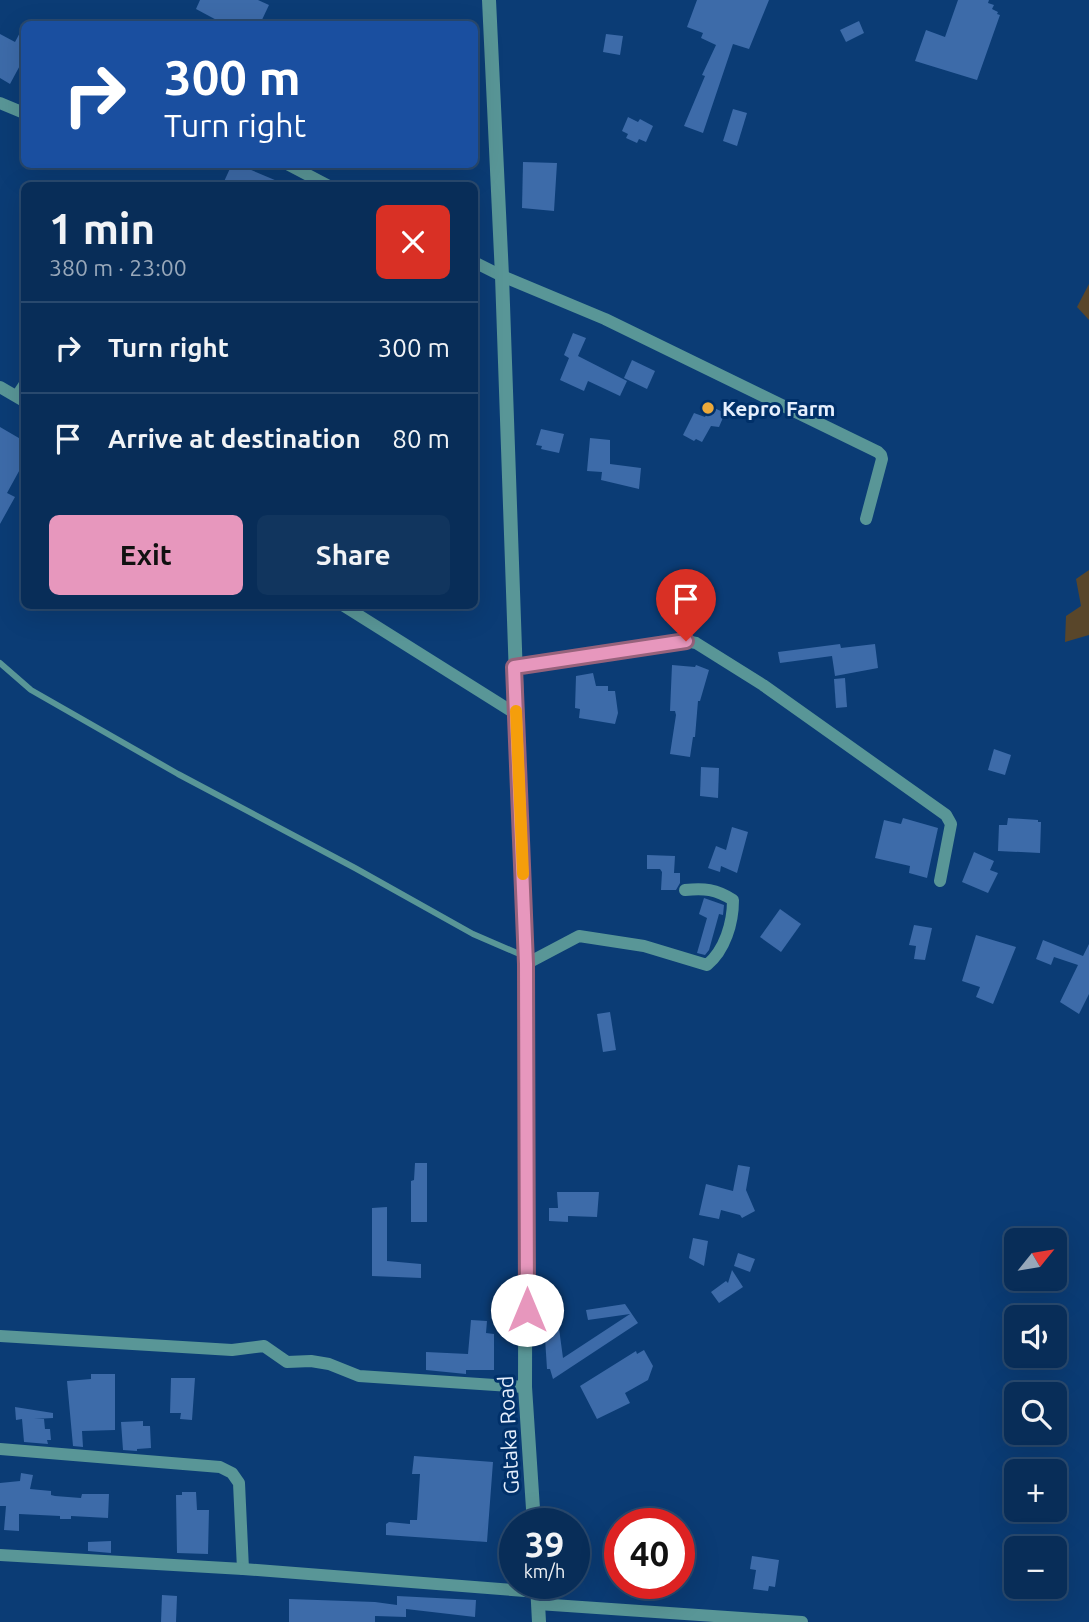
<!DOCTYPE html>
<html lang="en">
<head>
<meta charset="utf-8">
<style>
	body { margin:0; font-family:Ubuntu,sans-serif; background:#11355e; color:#f1f3f6; height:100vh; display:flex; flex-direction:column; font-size:26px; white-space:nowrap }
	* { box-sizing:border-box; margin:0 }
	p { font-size:23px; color:#98a8ba }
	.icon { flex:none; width:38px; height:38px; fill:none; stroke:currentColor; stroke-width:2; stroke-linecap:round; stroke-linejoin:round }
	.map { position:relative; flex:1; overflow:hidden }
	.drawer { position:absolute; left:21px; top:182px; width:457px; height:427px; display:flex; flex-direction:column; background:#082d58; border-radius:10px; box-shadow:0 7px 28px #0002,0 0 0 2px #29496e }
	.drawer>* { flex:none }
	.hud { position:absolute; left:21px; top:21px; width:457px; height:147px; border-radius:10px; box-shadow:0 7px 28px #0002,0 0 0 2px #29496e; background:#1a4fa0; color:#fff; overflow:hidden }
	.needle { width:46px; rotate:60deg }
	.buttons { position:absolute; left:1004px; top:1228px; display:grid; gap:14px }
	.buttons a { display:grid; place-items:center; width:63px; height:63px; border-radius:10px; background:#082d58; box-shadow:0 7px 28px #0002,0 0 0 2px #29496e; font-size:35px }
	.speed { position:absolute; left:499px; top:1508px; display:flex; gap:14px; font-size:35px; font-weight:700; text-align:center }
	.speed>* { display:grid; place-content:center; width:91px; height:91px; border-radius:50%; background:#082d58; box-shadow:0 7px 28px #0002,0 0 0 2px #29496e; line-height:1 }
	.speed small { font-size:18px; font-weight:400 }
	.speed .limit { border:10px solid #d22; background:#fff; color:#111 }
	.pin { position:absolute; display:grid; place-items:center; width:60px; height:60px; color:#fff; margin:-72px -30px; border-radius:50% 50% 50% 0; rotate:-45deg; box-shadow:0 0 7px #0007 }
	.pin .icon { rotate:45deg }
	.me { position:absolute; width:77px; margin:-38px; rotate:0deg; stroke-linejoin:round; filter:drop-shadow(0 0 5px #0008) }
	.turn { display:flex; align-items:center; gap:24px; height:147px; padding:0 28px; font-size:32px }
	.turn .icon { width:91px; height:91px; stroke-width:2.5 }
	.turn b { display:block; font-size:49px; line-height:60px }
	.round { display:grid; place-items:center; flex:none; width:74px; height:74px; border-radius:10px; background:#11355e }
	.summary { display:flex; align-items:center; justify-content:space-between; height:119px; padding:0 28px }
	h1 { font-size:42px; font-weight:600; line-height:52px }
	.primary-button { display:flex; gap:14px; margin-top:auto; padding:14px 28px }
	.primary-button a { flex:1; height:80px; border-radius:10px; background:#e797bd; color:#111; font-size:28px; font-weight:600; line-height:80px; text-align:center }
	.primary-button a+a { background:#11355e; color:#f1f3f6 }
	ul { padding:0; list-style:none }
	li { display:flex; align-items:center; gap:21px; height:91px; padding:0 28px; border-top:2px solid #29496e }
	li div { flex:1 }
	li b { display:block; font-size:26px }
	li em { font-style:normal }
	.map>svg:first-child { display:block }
</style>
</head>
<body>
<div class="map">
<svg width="1089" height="1622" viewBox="0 0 1089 1622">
	<rect width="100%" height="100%" fill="#0b3c75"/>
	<g fill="#59462a">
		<path d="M1089,284V320L1077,307Z"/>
		<path d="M1089,570V635L1065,642L1066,616L1081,606L1076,579Z"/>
	</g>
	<g fill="#3d6ba9">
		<path d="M200,0H258L269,5L260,24H224L196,9Z"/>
		<path d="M697,0H769L749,49L733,44L703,133L684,126L705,76L702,75L716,45L701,38L703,33L687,27Z"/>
		<path d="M958,0H989L988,3L994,5L992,9L998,12L997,14L1000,15L977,80L915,61L926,30L945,37Z"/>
		<path d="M859,21L864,33L846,42L840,30Z"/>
		<path d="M24,25V58L10,84L0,78V34L15,42Z"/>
		<path d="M606,34L623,36L620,55L603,52Z"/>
		<path d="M733,109L747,113L737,146L723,141Z"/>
		<path d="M628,117L638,122L640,119L653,126L646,142L639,139L637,143L626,138L628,134L622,131Z"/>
		<path d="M523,162L557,163L554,211L522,208Z"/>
		<path d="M232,164H237L289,186H222Z"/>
		<path d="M573,333L586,338L578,356L627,381L620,396L588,381L584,391L560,380L569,358L564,355Z"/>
		<path d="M632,360L655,371L647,389L624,378Z"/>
		<path d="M710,406L725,413L719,427L711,426L702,442L696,439L694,441L683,435L694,413L705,417Z"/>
		<path d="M0,427L24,441V462L7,493L15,497L0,524Z"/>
		<path d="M541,429L564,434L559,453L541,449L542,446L536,445Z"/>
		<path d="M590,438L610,440V464L641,468L639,489L601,480L602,472L587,471Z"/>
		<path d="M840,644L841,648L875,644L878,668L835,676L832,656L780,663L778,652Z"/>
		<path d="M672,665L695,667L696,665L709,670L700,701H698L695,737H693L690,757L670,754L676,715L675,711H670Z"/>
		<path d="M593,673L596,686H608V691H615L618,713L615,724L579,718L580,709L575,708L576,676Z"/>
		<path d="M845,678L847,707L836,708L834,679Z"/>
		<path d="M994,749L1011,755L1005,775L988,770Z"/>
		<path d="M701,767L719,768L718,798L700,796Z"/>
		<path d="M903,818L938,828L927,878L909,873L910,866L875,858L884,820L901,824Z"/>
		<path d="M1008,818L1038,820V822H1041L1040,853L998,851L999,825H1007Z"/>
		<path d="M732,827L748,832L737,873L721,866L720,872L708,868L716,846L726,850Z"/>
		<path d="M974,852L994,861L990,870L998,873L988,893L962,882Z"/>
		<path d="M647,855L675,856L674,873H680V883L676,890H661L662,872L660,869H647Z"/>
		<path d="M704,898L724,905L723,915L719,914L709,950L705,955L697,953L707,918L699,914Z"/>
		<path d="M780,909L801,924L781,952L760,937Z"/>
		<path d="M914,925L932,928L925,960L914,959L916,946L909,945Z"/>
		<path d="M976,935L1016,947L993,1004L976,997L980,987L962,981Z"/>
		<path d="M1043,940L1083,956L1089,944V994L1079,1014L1060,1002L1078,965L1054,957L1051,965L1036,959Z"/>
		<path d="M610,1012L616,1050L603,1052L597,1014Z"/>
		<path d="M415,1163H427V1222H411V1181L414,1180Z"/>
		<path d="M738,1165L750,1167L746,1190L755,1211L742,1218L740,1215L721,1210L719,1219L699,1215L706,1184L733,1191Z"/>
		<path d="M557,1192H599L597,1217L568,1216V1222L549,1221V1208H558Z"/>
		<path d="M387,1207V1261L421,1264V1278L372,1276V1208Z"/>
		<path d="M693,1238L708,1241L704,1266L689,1258Z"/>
		<path d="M738,1253L755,1259L750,1272L734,1266Z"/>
		<path d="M732,1270L743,1287L719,1303L711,1292L726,1281L728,1283Z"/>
		<path d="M625,1304L638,1323L553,1379L550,1369H547L545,1338H549L544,1307L556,1306L563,1358L630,1314L588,1320L586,1310Z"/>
		<path d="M471,1320L487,1321L486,1333L494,1334V1370H466V1374L426,1370V1352L468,1354Z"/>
		<path d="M644,1350L653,1366L648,1380L625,1393L630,1403L597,1419L580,1386L636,1351L637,1354Z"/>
		<path d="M91,1374H115V1430L82,1431L83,1447L73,1446L67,1381L91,1379Z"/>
		<path d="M171,1378H195L192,1420L180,1419L181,1413H170Z"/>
		<path d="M15,1407L53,1413V1418L34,1419H44L45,1429H50L51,1440H47L48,1444L24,1442L22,1419L16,1420Z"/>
		<path d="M143,1421V1426H150L151,1448L137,1449V1451L123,1450L121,1422Z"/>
		<path d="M414,1456L493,1462L487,1542L386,1535V1524L389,1522L410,1524V1520H417L420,1474H412Z"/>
		<path d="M21,1473L33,1475L30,1489L51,1491V1495L55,1496L81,1498L82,1494H109L108,1518L71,1516V1519H60V1516L19,1514V1531L4,1530L6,1506H0V1483L20,1481Z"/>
		<path d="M182,1492H196L197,1510H209L208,1554L177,1553L176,1495H182Z"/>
		<path d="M111,1541V1553L88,1551V1542Z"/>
		<path d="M752,1556L779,1560L775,1587L769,1586L768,1591L753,1589L756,1570L750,1569Z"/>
		<path d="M162,1595L177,1596L176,1622H161Z"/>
		<path d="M397,1596L476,1600L475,1617L406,1609V1617L375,1616V1622H289V1599L375,1602L397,1605Z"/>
	</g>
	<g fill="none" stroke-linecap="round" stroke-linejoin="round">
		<g stroke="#599697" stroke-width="6">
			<path d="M14,395L24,380"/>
			<path d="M0,663L31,690L178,774L355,868L473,934L524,956"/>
		</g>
		<g stroke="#599697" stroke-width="12">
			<path d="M0,103L24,113"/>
			<path d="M287,164L329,186"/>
			<path d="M474,262L502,276L605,319L878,452L881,455L882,459L866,519"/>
			<path d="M0,387L24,401"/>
			<path d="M344,606L516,714"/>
			<path d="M514,667L686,641L696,643L763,685L946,815L951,824L940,881"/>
			<path d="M526,964L579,936L644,946L707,965C725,950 733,923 733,900C716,889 704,888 685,890"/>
			<path d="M0,1336L232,1350L264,1346L287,1362L311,1361L329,1364L359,1376L525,1387"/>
			<path d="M0,1449L220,1467L232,1473L239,1483L243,1569"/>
			<path d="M0,1555L243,1569L538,1592"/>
			<path d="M538,1604L802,1622"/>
		</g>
		<g stroke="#599697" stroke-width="14">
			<path d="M489,0L502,276L526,964L525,1387L534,1524"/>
			<path d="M537,1584L539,1622"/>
		</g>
	</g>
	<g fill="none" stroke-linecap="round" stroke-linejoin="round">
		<defs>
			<path id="route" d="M527,1310L526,964L514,667L686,641"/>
		</defs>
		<use href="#route" stroke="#96627b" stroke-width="18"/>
		<use href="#route" stroke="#e797bd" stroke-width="12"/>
		<path stroke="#f59e0b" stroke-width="12" d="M516,711L523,874"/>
	</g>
	<circle fill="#eca93a" stroke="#003069" stroke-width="2.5" cx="708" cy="408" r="7"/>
	<g text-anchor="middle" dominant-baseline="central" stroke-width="6" stroke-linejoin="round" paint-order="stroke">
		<g font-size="21" font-weight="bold" fill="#e5effd" stroke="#003069" text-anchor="start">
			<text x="722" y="408">Kepro Farm</text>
		</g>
		<g font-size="21" fill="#e5effd" stroke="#003069">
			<text transform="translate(508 1435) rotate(-93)">Gataka Road</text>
		</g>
	</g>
</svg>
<div class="buttons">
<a><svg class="needle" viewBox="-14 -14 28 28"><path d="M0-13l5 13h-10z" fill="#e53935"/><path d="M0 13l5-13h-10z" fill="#98a8ba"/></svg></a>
<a><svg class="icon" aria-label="sound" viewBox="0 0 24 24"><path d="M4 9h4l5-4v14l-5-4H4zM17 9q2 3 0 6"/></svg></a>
<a><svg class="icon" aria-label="search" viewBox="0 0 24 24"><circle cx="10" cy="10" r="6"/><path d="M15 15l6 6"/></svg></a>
<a>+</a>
<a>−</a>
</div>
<div class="speed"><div>39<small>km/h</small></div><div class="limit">40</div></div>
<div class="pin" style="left:686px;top:641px;background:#d93025"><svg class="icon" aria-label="arrive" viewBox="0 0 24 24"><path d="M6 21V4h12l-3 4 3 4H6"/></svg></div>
<svg class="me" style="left:527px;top:1310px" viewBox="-20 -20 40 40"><circle r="19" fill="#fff"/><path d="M0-13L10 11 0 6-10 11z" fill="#e797bd"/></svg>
<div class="hud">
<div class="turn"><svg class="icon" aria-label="right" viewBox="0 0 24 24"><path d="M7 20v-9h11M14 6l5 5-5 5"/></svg><div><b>300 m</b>Turn right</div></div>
</div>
<section class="drawer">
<div class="summary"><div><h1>1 min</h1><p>380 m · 23:00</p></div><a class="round" style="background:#d93025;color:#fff"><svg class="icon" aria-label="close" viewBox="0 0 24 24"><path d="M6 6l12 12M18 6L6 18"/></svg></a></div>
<ul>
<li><svg class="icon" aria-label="right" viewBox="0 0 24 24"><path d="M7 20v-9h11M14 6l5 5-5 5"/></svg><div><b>Turn right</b></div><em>300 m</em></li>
<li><svg class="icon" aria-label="arrive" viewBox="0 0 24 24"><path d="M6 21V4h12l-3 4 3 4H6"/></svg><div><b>Arrive at destination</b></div><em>80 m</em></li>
</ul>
<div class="primary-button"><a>Exit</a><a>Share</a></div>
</section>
</div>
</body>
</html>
